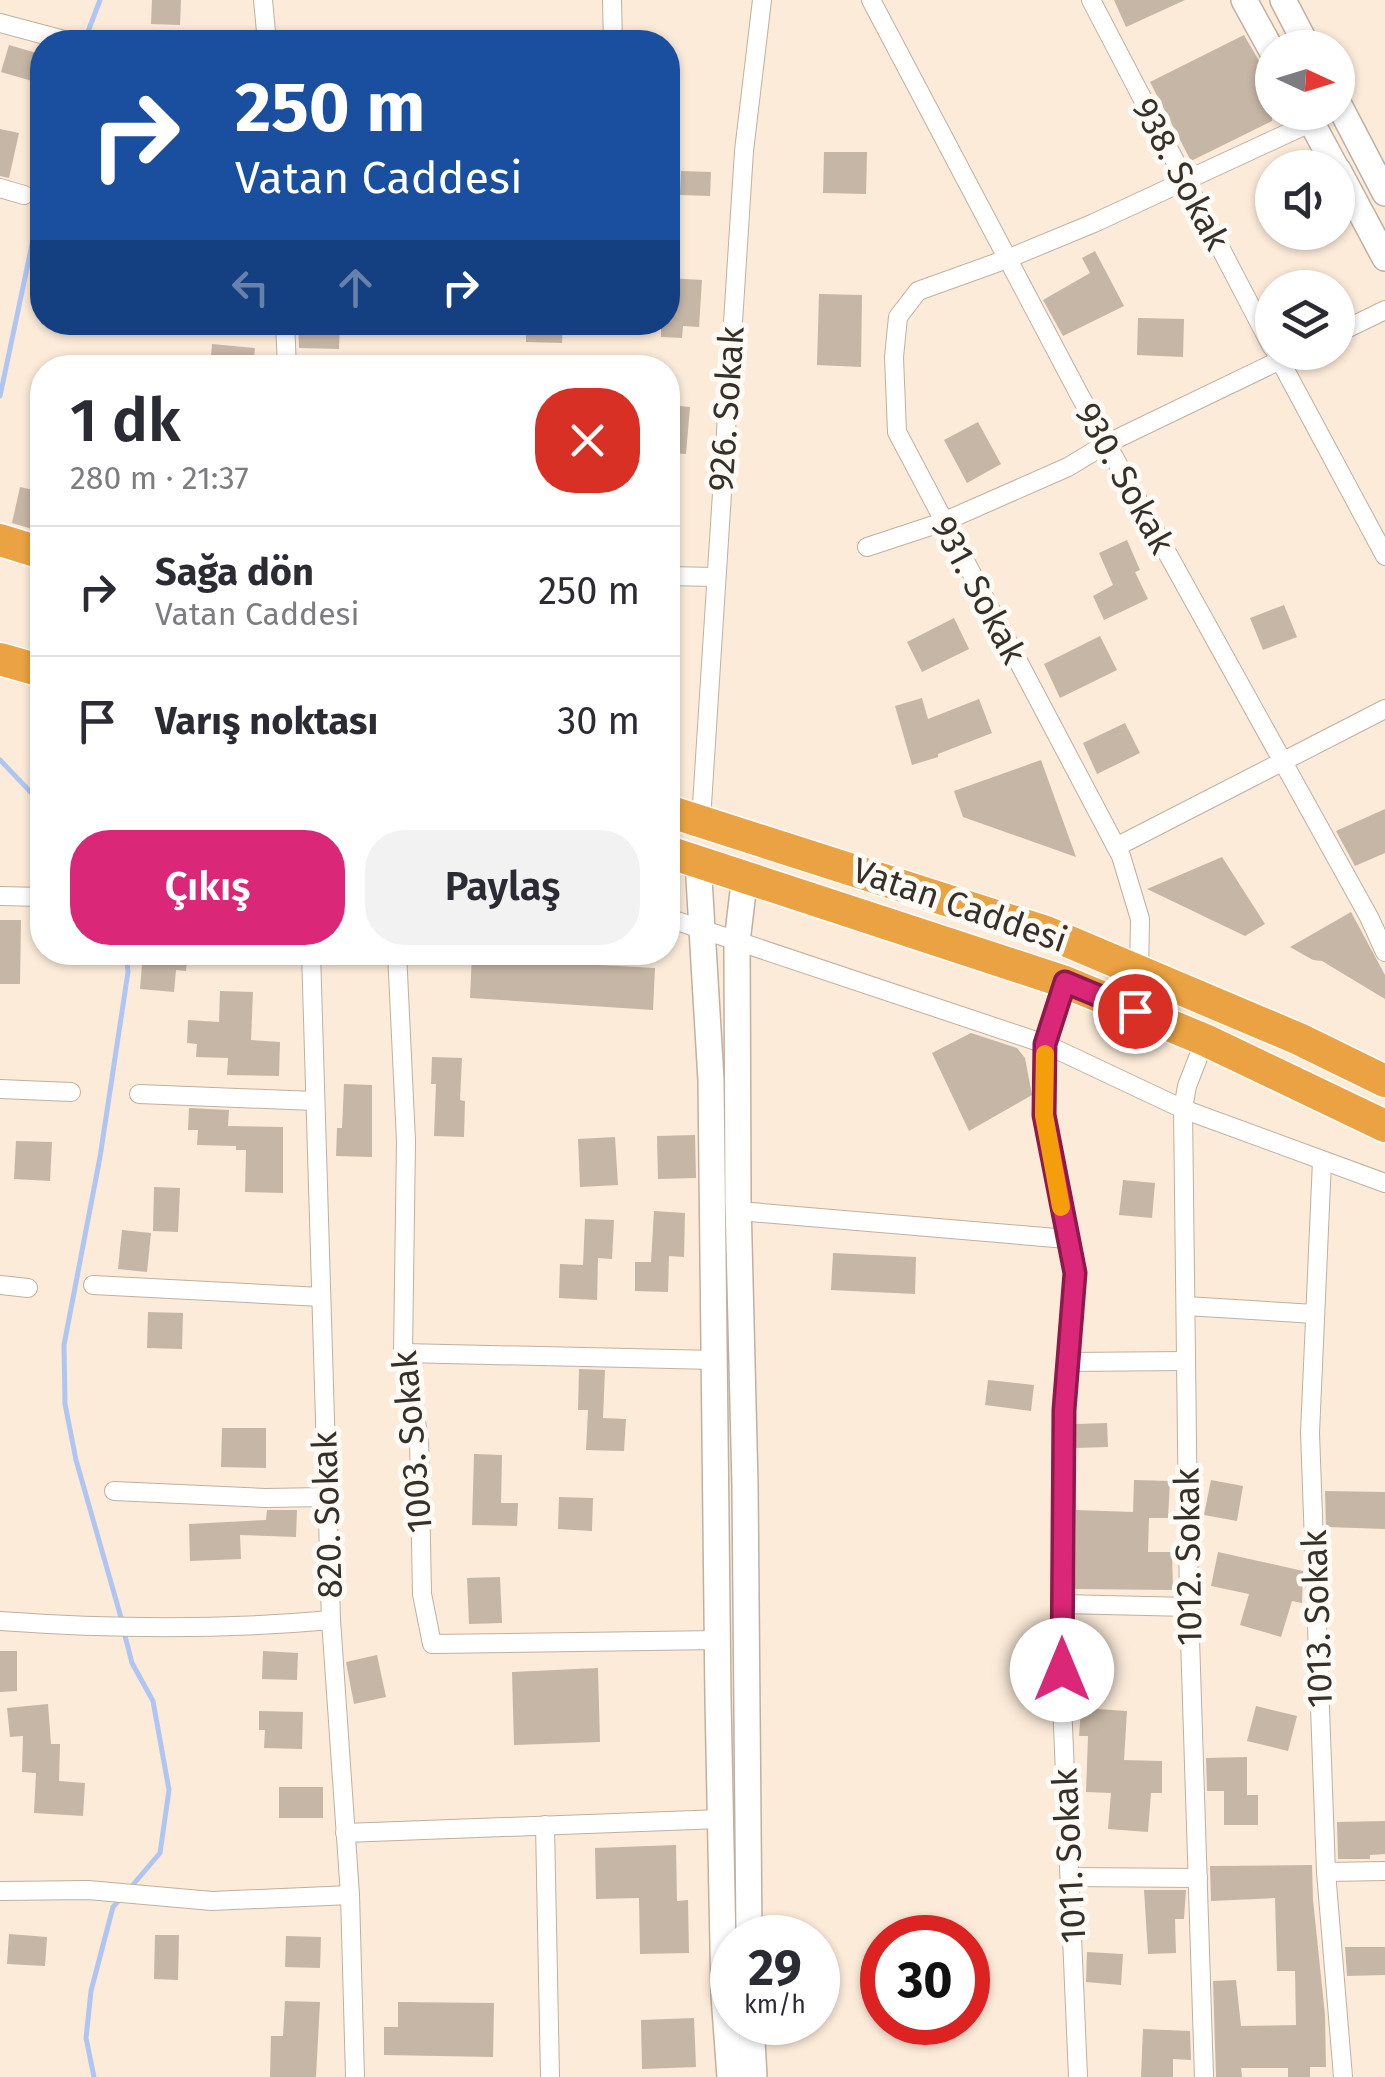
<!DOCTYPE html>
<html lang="tr">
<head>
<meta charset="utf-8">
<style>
	body { margin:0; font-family:"Fira Sans",sans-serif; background:#f2f2f3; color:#2b2b33; height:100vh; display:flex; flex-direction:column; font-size:38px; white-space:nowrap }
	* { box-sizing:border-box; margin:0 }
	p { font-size:32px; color:#7c7c81 }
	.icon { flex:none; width:55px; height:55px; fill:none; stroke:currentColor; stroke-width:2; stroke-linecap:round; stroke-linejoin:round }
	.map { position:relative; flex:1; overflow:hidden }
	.sheet { position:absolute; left:30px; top:355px; width:650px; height:610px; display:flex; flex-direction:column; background:#fff; border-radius:40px; box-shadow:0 2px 8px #0004 }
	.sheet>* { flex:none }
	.top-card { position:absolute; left:30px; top:30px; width:650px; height:305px; border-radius:40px; box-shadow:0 2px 8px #0004; background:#1a4fa0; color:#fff; overflow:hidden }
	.needle { width:65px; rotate:94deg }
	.buttons { position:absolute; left:1255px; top:30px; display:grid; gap:20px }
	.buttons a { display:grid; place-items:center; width:100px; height:100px; border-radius:50%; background:#fff; box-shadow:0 2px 8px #0004; font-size:50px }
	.speed { position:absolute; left:710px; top:1915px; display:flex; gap:20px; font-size:50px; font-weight:700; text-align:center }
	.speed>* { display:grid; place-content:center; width:130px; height:130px; border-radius:50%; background:#fff; box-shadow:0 2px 8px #0004; line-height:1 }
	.speed small { font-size:25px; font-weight:400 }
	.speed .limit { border:15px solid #d22; background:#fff; color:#111 }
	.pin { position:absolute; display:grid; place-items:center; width:85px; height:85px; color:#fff; margin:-42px; border:5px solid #fff; border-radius:50%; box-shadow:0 2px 10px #0007 }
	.me { position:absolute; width:110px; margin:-55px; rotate:0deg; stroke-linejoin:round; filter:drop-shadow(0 0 8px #0008) }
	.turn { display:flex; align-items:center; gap:35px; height:210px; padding:0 40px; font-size:45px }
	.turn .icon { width:130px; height:130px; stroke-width:2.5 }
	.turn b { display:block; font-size:70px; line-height:85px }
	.lanes { display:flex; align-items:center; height:95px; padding:0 40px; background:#0003; justify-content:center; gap:50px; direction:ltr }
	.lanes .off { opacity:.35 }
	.round { display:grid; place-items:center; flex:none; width:105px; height:105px; border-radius:40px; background:#f2f2f3 }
	.overview { display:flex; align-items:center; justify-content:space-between; height:170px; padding:0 40px }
	h1 { font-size:60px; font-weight:600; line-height:75px }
	.cta { display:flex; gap:20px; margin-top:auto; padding:20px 40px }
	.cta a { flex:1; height:115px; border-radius:40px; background:#db2777; color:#fff; font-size:40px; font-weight:600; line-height:115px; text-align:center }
	.cta a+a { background:#f2f2f3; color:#2b2b33 }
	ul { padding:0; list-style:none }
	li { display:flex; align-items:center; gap:30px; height:130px; padding:0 40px; border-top:2px solid #e1e1e2 }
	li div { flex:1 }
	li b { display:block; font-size:38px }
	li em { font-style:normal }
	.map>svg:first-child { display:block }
</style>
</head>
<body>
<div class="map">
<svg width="1385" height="2077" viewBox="0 0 1385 2077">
	<rect width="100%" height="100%" fill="#fcebd9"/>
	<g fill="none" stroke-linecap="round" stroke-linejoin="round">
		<g stroke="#b0c6f2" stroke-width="5">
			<path d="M84,42L100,0"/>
			<path d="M0,396L42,197"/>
			<path d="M0,760L42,804"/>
			<path d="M122,1621L76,1460L65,1404L64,1345L100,1157L128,972L126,952"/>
			<path d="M124,1632L132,1663L153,1701L169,1790L160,1853L131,1887"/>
			<path d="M94,2077L86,2038L91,1991L113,1907L120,1899"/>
		</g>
	</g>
	<g fill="#c6b6a5">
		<path d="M152,0H181L180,25L151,24Z"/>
		<path d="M1114,0H1185L1126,27Z"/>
		<path d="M1244,35L1272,83V121L1191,161L1150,82Z"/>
		<path d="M9,45L40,54L32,81L1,72Z"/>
		<path d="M0,129L19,133L9,178L0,176Z"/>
		<path d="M824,152H867L866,194L823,193Z"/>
		<path d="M681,171L711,172L710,196L680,195Z"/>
		<path d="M1095,251L1124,306L1063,336L1043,300L1090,273L1082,258Z"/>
		<path d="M668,278L702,280L699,327L683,326L682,338L661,337V322H668Z"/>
		<path d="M819,294L862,295L861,367L817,365Z"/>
		<path d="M1138,318L1184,319L1183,357L1137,355Z"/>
		<path d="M298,322H340L339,349L299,348Z"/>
		<path d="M526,322H563L562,343L526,342Z"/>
		<path d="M212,344L255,348L253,368H210Z"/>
		<path d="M668,405L690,407L686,454L668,453Z"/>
		<path d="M978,422L1001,464L967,483L944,440Z"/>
		<path d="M20,487L42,492V532L12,523Z"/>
		<path d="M1127,540L1140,570L1135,572L1148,599L1104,620L1093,596L1113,585L1099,553Z"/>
		<path d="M1284,605L1297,637L1263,650L1250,618Z"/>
		<path d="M954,618L969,649L922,672L907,642Z"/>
		<path d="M1100,636L1117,670L1060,698L1044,664Z"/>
		<path d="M922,698L928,719L979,699L992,733L938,754V757L912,765L895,706Z"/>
		<path d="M1125,723L1140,753L1097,774L1083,743Z"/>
		<path d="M1041,760L1076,857L963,817L954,791Z"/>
		<path d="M1385,809V853L1355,866L1336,831Z"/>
		<path d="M1222,857L1265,924L1245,936L1147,889Z"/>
		<path d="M1351,912L1385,975V999L1322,961L1313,960L1290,947Z"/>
		<path d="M0,920H21L20,984H0Z"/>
		<path d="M143,952H188L186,971L176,970L174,992L140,989Z"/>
		<path d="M515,952L600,958V965L655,968L653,1010L470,998L472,953Z"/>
		<path d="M220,991L253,992L251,1040L280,1042L279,1076L227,1075L228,1058L196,1057L197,1044L187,1043L188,1020L219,1022Z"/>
		<path d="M971,1033L1017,1048L1025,1058L1032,1095L969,1131L932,1053Z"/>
		<path d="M432,1057L462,1058L460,1100L465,1101L464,1137L434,1136L436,1084H431Z"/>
		<path d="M344,1084L372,1085V1157L336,1156L337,1128H342Z"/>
		<path d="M189,1108L229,1110L228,1126L283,1127V1193L245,1192L246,1150H236V1146L197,1145L198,1130H188Z"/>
		<path d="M695,1135L696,1178L658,1179L657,1136Z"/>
		<path d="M615,1137L618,1185L580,1187L578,1139Z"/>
		<path d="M16,1141L52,1142L50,1181L14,1179Z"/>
		<path d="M1123,1180L1155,1183L1152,1218L1119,1215Z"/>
		<path d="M154,1187L180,1188L178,1232L153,1231Z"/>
		<path d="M654,1211L685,1213L684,1257L669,1256L668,1292L635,1291V1262H651Z"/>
		<path d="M585,1219L614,1220L612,1259L598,1258L597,1300L559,1298L560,1264L583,1265Z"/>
		<path d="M122,1230L151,1233L147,1272L118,1269Z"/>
		<path d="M833,1253L916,1257L915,1294L831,1290Z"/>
		<path d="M148,1312L183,1313L182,1349L147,1348Z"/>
		<path d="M579,1369L605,1370L603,1418L626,1419L624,1451L586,1450L588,1410H578Z"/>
		<path d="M988,1380L1034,1385L1031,1411L985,1405Z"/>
		<path d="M1107,1423L1108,1447L1076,1448V1424Z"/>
		<path d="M222,1428H266V1468L221,1467Z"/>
		<path d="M474,1454L502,1455L501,1503H518L517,1526L472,1525Z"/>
		<path d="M1134,1480L1170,1481L1168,1518H1149L1148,1552H1172L1173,1590L1075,1589L1076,1510L1133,1512Z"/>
		<path d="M1211,1480L1243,1486L1237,1521L1204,1515Z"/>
		<path d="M1325,1491L1385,1492V1529L1326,1527Z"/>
		<path d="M559,1497L593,1498L592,1531L558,1529Z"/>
		<path d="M267,1510H297L296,1537L240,1535L241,1559L190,1561L189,1524L266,1520Z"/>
		<path d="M1218,1552L1303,1571L1302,1603L1292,1601L1281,1637L1240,1625L1249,1594L1211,1586Z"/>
		<path d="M500,1577L502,1623L469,1624L467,1578Z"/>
		<path d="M0,1651H17V1691L0,1692Z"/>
		<path d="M263,1651L298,1653L297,1680L262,1679Z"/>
		<path d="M377,1655L386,1697L354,1704L346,1662Z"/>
		<path d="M598,1668L600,1742L514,1745L512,1672Z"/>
		<path d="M48,1704L51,1744H60L59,1781L85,1783L83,1816L34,1813L36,1773L22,1772L23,1736L10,1737L7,1708Z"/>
		<path d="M1256,1706L1297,1716L1288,1751L1247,1741Z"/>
		<path d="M1081,1708L1127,1711L1124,1760L1162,1761V1793H1151L1148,1832L1108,1829L1111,1793L1086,1792L1088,1736H1079Z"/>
		<path d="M259,1711L303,1712L302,1749L264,1748L265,1730H259Z"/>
		<path d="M1247,1757V1795H1258V1825H1224V1791H1207L1206,1758Z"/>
		<rect x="279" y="1787" width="44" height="31"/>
		<path d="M1385,1821V1854L1370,1855V1859H1338L1337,1822Z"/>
		<path d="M676,1845L677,1901L688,1900L689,1953L640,1954L639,1898L596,1899L595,1848Z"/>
		<path d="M1312,1865L1313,1900L1325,2015L1326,2067H1310V2077H1288V2068H1241L1242,2077H1216L1213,1981L1236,1980L1241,2026L1296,2025L1295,1971H1277L1275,1898L1211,1901L1210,1866Z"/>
		<path d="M1144,1890H1186L1184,1919H1175L1176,1953L1148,1954Z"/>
		<path d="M9,1934L47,1937L45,1966L7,1964Z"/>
		<path d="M155,1935H179L178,1980L154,1979Z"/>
		<path d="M286,1936L321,1937L320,1968L285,1967Z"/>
		<path d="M1345,1947H1385V1975L1347,1976Z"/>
		<path d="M1087,1952L1123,1954L1121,1985L1086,1982Z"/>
		<path d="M285,2001L320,2002L316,2077H270L271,2036H283Z"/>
		<path d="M398,2002L494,2003L493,2057L384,2055V2027H398Z"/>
		<path d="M694,2018L696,2067L642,2069L641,2020Z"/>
		<path d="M1143,2029L1190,2031L1191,2060L1173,2059V2077H1141Z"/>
	</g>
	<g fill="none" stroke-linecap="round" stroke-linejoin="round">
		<defs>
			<g id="street">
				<path d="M263,0L267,42"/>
				<path d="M612,0L613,42"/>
				<path d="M871,0L1079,394L1369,917L1385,952"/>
				<path d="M1091,0L1272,347"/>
				<path d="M0,23L64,40"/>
				<path d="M0,188L24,195"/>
				<path d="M285,322L287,368"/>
				<path d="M1338,333L1385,310"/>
				<path d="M1276,353L1385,556"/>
				<path d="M867,547L943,522L1068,467L1106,444L1297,352"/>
				<path d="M668,576L715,577"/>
				<path d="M701,820L744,151L762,0"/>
				<path d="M1116,847L1385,709"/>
				<path d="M0,896L42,897"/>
				<path d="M668,918L1045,1044L1183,1109L1385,1183"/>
				<path d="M311,952L331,1620L350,1895L355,2077"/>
				<path d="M397,952L406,1141L403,1353L419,1438L422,1594L432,1644L718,1640"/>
				<path d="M1139,972L1140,919L1121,856L897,432L894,357L898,317L918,291L1007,259L1094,223L1312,122"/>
				<path d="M1065,982L1045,1044L1044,1115L1075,1273L1064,1410L1062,1703L1078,2077"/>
				<path d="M0,1089L71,1092"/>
				<path d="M139,1094L314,1101"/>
				<path d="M1322,1161L1310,1433L1326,1872L1343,2077"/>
				<path d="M739,1211L1067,1239"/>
				<path d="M0,1285L28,1288"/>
				<path d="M93,1285L321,1297"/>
				<path d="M1186,1306L1315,1314"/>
				<path d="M403,1353L715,1360"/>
				<path d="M1067,1362L1186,1361"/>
				<path d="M114,1491L265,1498L326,1497"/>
				<path d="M1062,1604L1189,1607"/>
				<path d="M0,1621C110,1629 221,1630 331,1620"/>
				<path d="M545,1825L550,2077"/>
				<path d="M345,1833L721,1819"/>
				<path d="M1326,1872L1385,1871"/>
				<path d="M1071,1877L1198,1878"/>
				<path d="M0,1891L88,1890L212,1901L350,1895"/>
				<path d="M1204,2077L1189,1607L1183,1109L1187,1086L1205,1040"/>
			</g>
			<g id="secondary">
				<path d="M1244,0L1272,51"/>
				<path d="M1283,0L1308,48"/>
				<path d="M1338,103L1385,193"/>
				<path d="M1306,112L1336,168"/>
				<path d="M1338,170L1385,258"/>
				<path d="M698,862L711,1080L718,1699L724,1995L730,2077"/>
				<path d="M745,875L737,942L738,1201L745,1485L749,1938"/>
				<path d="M751,2022L754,2077"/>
			</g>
			<g id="highway">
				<path d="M0,540L42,553"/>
				<path d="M0,659L42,671"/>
				<path d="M668,811L1046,932L1299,1039L1385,1081"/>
				<path d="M668,852L1065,982L1205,1040L1385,1126"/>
			</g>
		</defs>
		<use href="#street" stroke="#c0b09f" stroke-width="20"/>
		<use href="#secondary" stroke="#c0b09f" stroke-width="28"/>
		<use href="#highway" stroke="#fff" stroke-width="35"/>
		<use href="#street" stroke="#fff" stroke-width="18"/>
		<use href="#secondary" stroke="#fff" stroke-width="25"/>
		<use href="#highway" stroke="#eba242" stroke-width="32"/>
	</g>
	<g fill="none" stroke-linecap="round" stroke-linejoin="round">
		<defs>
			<path id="route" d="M1062,1670L1064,1410L1075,1273L1044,1115L1045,1044L1065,982L1135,1011"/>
		</defs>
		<use href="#route" stroke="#8e194d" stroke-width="25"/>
		<use href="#route" stroke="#db2777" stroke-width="18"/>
		<path stroke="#f59e0b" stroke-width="18" d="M1045,1054L1044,1115L1061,1207"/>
	</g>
	<g text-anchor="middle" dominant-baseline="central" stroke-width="10" stroke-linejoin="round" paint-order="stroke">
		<g font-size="35" fill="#363029" stroke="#fefbf7">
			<text transform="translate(1181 174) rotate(62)">938. Sokak</text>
			<text transform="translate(726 409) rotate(-86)">926. Sokak</text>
			<text transform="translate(1125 478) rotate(61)">930. Sokak</text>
			<text transform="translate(979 590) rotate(62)">931. Sokak</text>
			<text transform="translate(960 905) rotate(19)">Vatan Caddesi</text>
			<text transform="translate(412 1442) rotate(-95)">1003. Sokak</text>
			<text transform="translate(327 1515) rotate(-92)">820. Sokak</text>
			<text transform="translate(1188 1557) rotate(-91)">1012. Sokak</text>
			<text transform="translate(1317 1619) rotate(-92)">1013. Sokak</text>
			<text transform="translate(1069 1856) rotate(-93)">1011. Sokak</text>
		</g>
	</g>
</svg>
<div class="buttons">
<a><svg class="needle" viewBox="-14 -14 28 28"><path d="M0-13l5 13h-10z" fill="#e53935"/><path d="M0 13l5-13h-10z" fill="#7c7c81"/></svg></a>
<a><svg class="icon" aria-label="sound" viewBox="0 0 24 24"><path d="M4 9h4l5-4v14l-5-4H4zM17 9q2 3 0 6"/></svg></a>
<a><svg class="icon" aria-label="layers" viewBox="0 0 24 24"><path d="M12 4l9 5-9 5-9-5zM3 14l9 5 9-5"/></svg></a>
</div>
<div class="speed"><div>29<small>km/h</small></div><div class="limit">30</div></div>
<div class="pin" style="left:1135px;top:1011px;background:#d93025"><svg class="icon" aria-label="arrive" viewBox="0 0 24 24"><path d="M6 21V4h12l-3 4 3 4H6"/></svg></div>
<svg class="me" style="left:1062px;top:1670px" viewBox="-20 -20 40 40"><circle r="19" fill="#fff"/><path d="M0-13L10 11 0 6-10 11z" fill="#db2777"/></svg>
<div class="top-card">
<div class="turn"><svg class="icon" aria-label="right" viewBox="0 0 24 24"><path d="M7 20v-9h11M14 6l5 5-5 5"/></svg><div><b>250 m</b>Vatan Caddesi</div></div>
<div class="lanes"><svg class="icon off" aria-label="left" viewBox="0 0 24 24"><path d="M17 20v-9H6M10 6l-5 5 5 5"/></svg><svg class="icon off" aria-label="ahead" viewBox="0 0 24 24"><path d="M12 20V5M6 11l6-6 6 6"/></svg><svg class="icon" aria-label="right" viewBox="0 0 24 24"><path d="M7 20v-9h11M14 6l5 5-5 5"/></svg></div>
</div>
<section class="sheet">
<div class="overview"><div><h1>1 dk</h1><p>280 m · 21:37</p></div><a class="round" style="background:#d93025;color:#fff"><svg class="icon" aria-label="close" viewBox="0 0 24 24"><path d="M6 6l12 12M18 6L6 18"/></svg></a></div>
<ul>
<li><svg class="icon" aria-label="right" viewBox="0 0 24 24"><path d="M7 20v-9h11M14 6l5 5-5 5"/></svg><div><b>Sağa dön</b><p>Vatan Caddesi</p></div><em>250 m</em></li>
<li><svg class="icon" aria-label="arrive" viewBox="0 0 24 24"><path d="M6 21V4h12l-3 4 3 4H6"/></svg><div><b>Varış noktası</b></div><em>30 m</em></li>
</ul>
<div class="cta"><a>Çıkış</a><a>Paylaş</a></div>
</section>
</div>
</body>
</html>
